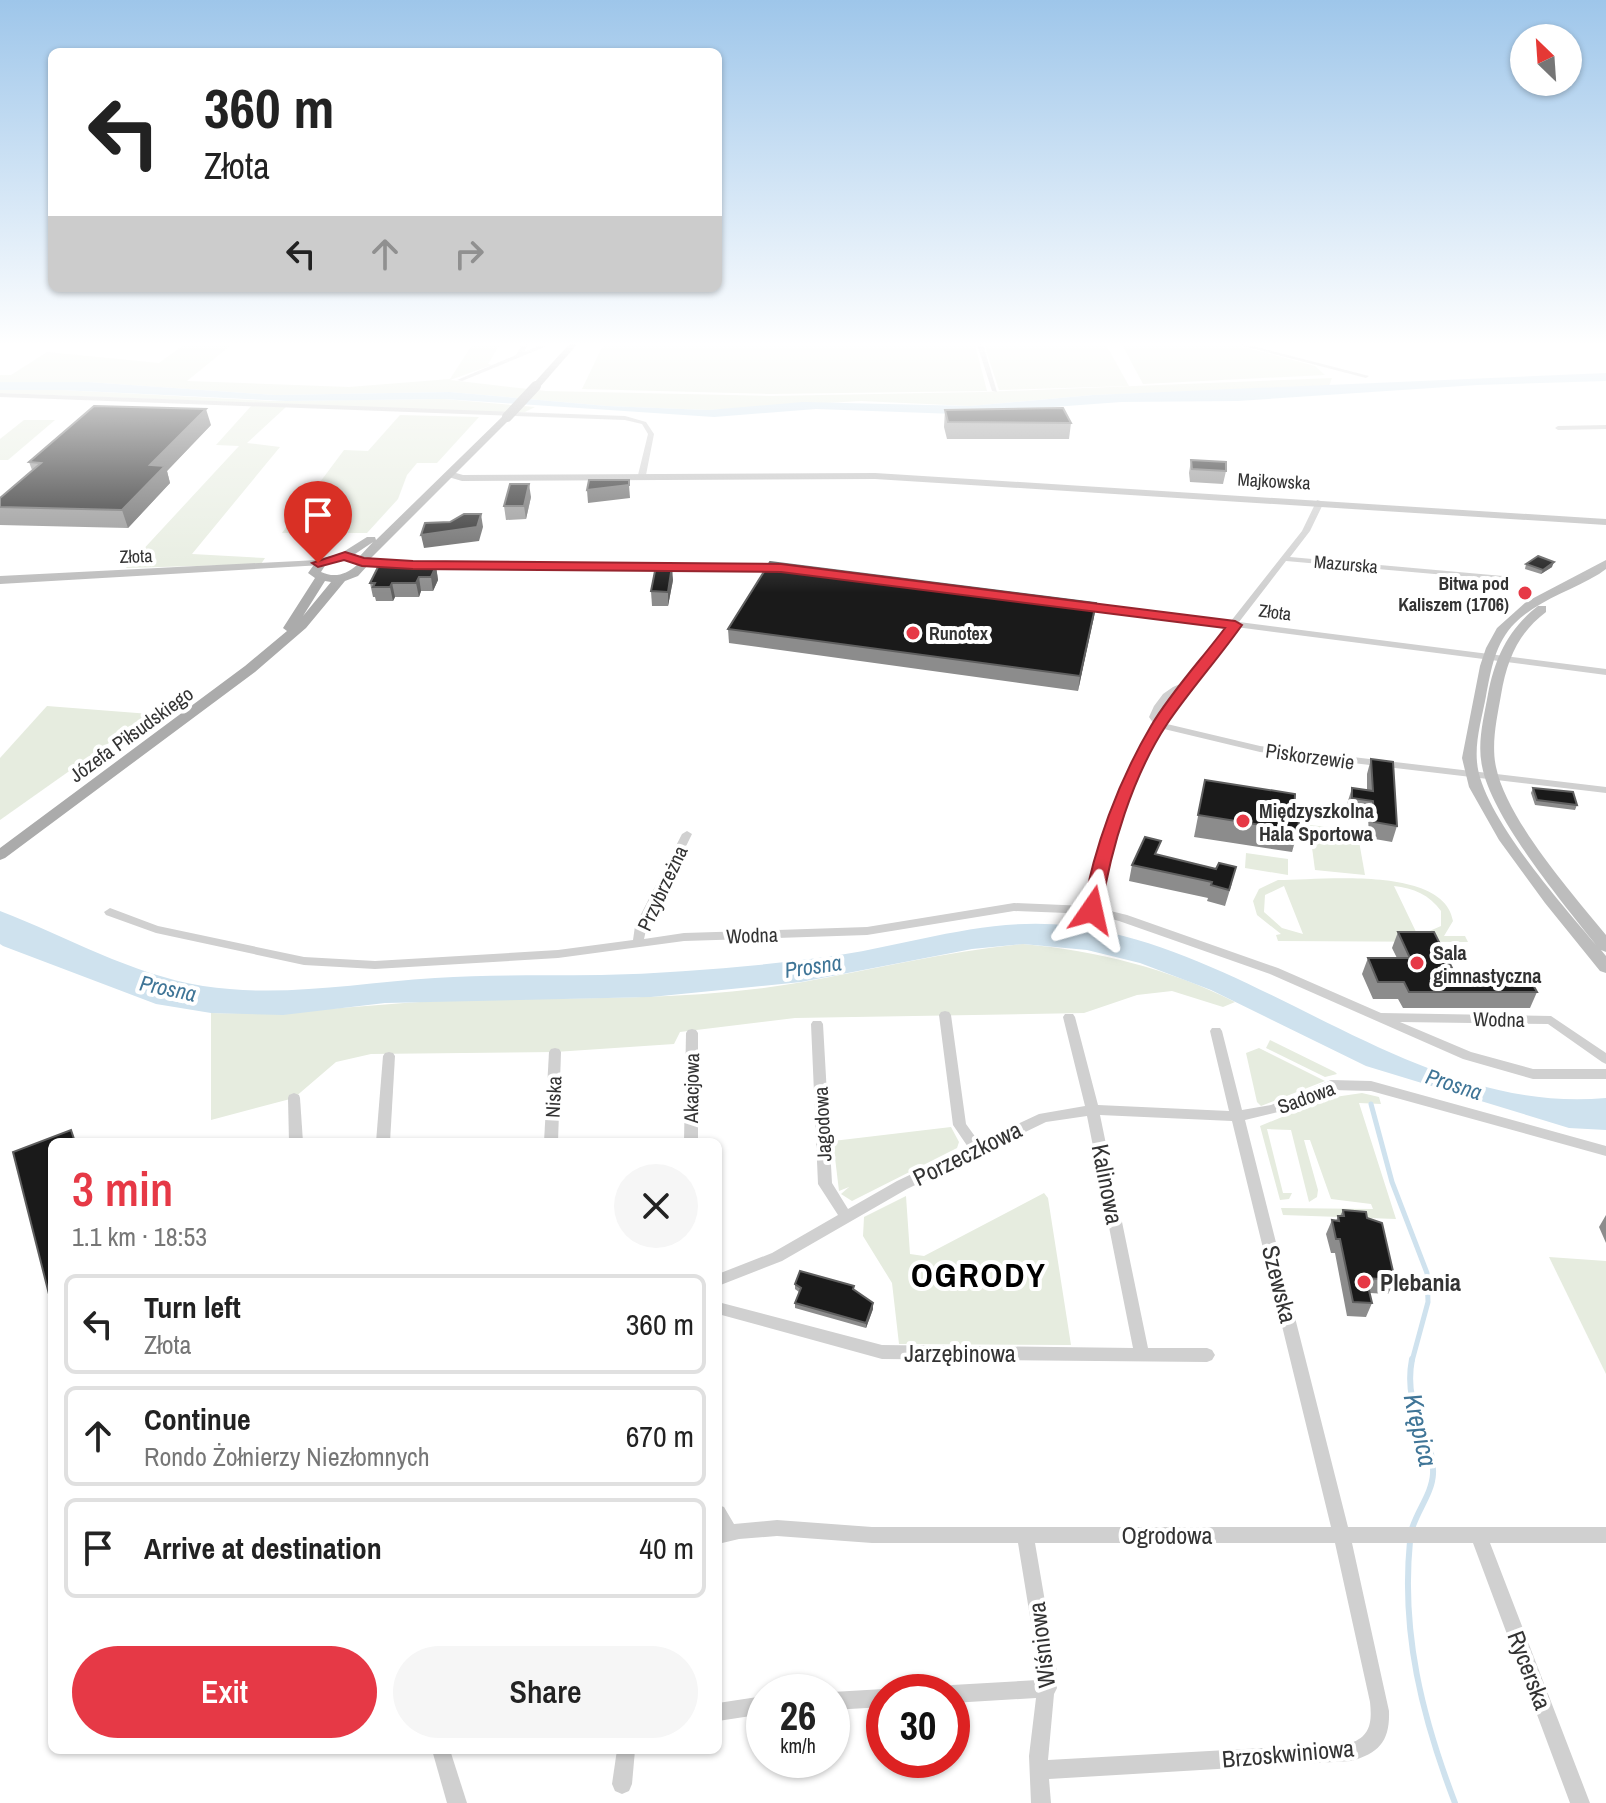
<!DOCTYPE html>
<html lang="en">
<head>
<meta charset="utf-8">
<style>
	body { margin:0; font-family:"Archivo Narrow",sans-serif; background:#f6f6f6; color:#222; height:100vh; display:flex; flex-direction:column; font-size:30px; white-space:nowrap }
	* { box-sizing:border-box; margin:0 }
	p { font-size:26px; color:#767676 }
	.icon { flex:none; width:44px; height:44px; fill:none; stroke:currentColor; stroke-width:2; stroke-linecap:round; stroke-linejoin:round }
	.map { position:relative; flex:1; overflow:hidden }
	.drawer { position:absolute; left:48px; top:1138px; width:674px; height:616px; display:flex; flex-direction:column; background:#fff; border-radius:12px; box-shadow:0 2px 6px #0004 }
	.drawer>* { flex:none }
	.hud { position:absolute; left:48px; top:48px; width:674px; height:244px; border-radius:12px; box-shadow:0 2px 6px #0004; background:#fff; color:#222; overflow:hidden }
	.needle { width:52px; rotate:335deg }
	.tools { position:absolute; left:1510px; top:24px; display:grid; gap:16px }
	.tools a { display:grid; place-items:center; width:72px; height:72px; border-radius:50%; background:#fff; box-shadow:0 2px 6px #0004; font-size:40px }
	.speed { position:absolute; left:746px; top:1674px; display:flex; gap:16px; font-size:40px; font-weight:700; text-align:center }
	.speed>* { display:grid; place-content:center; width:104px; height:104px; border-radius:50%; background:#fff; box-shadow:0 2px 6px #0004; line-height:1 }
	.speed small { font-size:20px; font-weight:400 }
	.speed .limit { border:12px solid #d22; background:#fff; color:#111 }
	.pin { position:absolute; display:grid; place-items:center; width:68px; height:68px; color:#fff; margin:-82px -34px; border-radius:50% 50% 50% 0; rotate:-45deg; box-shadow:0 0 8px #0007 }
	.pin .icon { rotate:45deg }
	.me { position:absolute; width:88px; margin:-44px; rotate:11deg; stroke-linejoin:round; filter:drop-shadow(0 0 6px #0008) }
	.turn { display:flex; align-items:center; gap:28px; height:168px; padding:0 24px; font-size:36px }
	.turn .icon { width:104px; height:104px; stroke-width:2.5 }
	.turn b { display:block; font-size:56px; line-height:68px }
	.lanes { display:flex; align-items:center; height:76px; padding:0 24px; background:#0003; justify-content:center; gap:40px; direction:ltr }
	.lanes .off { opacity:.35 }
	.round { display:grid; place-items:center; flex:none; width:84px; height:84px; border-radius:42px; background:#f6f6f6 }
	.overview { display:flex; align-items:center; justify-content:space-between; height:136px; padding:0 24px }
	h1 { font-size:48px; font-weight:600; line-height:60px; color:#e63946 }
	.button { display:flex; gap:16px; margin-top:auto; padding:16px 24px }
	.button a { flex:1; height:92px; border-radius:48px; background:#e63946; color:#fff; font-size:32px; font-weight:600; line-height:92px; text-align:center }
	.button a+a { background:#f6f6f6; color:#222 }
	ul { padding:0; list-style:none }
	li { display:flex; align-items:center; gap:24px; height:100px; margin:0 16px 12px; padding:0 8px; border:4px solid #e0e0e0; border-radius:12px }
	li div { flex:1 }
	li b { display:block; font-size:30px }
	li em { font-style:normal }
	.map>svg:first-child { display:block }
</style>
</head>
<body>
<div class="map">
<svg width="1606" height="1803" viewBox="0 0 1606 1803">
	<rect width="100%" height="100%" fill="#fff"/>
	<g fill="#e6ecdf" fill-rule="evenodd">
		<path d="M221,341H236L187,381L349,387L450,379L472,345L499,346L488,364L492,365L450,380L546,391L770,396L983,392L1332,378L1329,386L1093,395L970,406L861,401L708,410L607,406L450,392L275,395L88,382H0V375H11L47,352L159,363L186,343L217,344Z"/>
		<path d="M605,341H974L987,391L769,394L582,389Z"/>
		<path d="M983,341H1104L1129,386L999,390Z"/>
		<path d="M1120,341H1222L1315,366L1325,375L1143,384Z"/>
		<path d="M0,390H62L271,401L444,399L535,407L525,412H490L0,393Z"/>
		<path d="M252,405L286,407L247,443L280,447L192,554L265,558L261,564L126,568L239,446L216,445Z"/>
		<path d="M400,415L479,417L437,463H417L407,475L398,499L367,533H282L344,450L368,451Z"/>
		<path d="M24,420H55L8,460H0V439Z"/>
		<path d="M47,706L150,714L0,820V758Z"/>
		<path d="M1309,825L1357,830L1365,875L1315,870Z"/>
		<path d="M1246,853L1288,859V875L1245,868Z"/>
		<path d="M1278,880C1320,880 1444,865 1453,921L1444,936H1465L1468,942L1278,941L1276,935L1281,934L1257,915L1253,901L1259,889ZM1284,886L1303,934L1282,928L1264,912L1265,895ZM1394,886C1413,888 1430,895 1441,911V926L1418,936Z"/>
		<path d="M1023,944C1098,951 1167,968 1235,1002L1223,1007L1172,991L1137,995L1084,1013L795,1018L680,1032L674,1044L555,1052L371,1054L336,1062L294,1098L211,1120V1013C294,1015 376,1003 459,1000C573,997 689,1002 803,982C876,969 948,951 1023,944Z"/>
		<path d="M1270,1040L1335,1072L1337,1074L1325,1077L1266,1048Z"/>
		<path d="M1259,1048L1325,1081L1261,1106L1257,1102L1246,1053Z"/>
		<path d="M1362,1093L1379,1097L1381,1104L1359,1103L1396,1219L1283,1215L1281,1208L1373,1209L1371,1204L1331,1199L1310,1140H1304L1318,1190L1317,1197L1309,1202L1291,1130L1267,1129L1283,1193H1292L1289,1199L1280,1200L1260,1126L1328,1098Z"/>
		<path d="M951,1127L959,1142L957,1148L852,1201L841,1194L849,1187L839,1191L833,1141Z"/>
		<path d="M1044,1193L1048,1198L1071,1345L899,1344L892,1283L863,1236L864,1217L906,1196L910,1254L924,1256Z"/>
		<path d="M1549,1257L1606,1261V1374Z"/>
	</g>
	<g fill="#cfe2ee">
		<path d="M1606,373V381L1477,385L1238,401L1121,402L956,414L816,409L714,417L444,399L286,401L62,390H0V382H88L275,395L450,392L607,406L708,410L803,402L970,406L1093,395Z"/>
		<path d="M0,911C68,937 130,974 203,986C282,998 356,983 435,978C490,974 546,976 601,975C676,973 752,967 826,957C908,946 989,915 1072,926C1257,949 1415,1116 1606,1098V1130L1569,1128L1366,1066L1211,990L1140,963L1087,950L1023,944L972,949L801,982L651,997L385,1003L283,1015L211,1013L156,1004L3,946L0,944Z"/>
	</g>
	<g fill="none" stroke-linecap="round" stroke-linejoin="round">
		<path stroke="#cfe2ee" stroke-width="5" d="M1371,1104L1392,1182L1427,1273L1428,1302L1412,1361"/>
		<g stroke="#cfe2ee" stroke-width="6">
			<path d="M1411,1532C1416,1512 1432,1494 1433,1474C1435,1434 1402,1412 1412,1359"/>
			<path d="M1410,1541C1401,1633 1422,1717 1455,1803"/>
		</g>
		<g fill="#d0d0d0" fill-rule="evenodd">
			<path d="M524,341H530L524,352L551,341H559L462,381L457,380L516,355Z"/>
			<path d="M976,341H982L997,392L992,391Z"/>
			<path d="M1224,341H1233L1369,376L1366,378Z"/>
			<path d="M0,393L625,416L646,422L654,434L646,475L642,477L638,475L648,434L642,424L625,420L0,397Z"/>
			<path d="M1606,425V429L1558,430L1555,428L1558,426Z"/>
			<path d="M1317,500L1324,502L1310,531L1290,557L1503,576L1507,578L1503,580L1286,561L1239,622L1606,669V675L1236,627L1208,663L1167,724L1260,746L1606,787V793L1260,752L1164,729C1140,769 1117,813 1106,859C1103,875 1101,892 1098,908L1127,915L1278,968L1381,1013L1551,1016L1606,1053V1064L1602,1062L1548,1024L1400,1022L1471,1052L1533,1069H1606V1079H1533L1463,1059L1270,974L1119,921L1092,914L1014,911L867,935L684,941L558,958L375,969L304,965L156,933L106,915L104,912L110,908L158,926L304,957L375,961L558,950L633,940L635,926L682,834L687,831L692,834L647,926L644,939L684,933L867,927L1014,903L1087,906C1090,890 1092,873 1096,857C1108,811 1131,768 1156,727L1149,717L1154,706L1163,694L1173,687L1187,681L1228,626L1085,607L1081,605L1085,603L1231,621L1302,531ZM1180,691L1161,720L1159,717C1162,705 1169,698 1180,691Z"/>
			<path d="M359,560L782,566L786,568L782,570L362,564H359Z"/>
			<path d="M945,1011L949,1012L951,1015L966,1124L979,1142L1039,1114L1085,1106L1063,1017L1065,1014H1073L1075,1017L1098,1105L1229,1111L1210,1031L1212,1028H1220L1222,1031L1242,1110L1271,1105L1331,1080L1371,1081L1606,1146V1156L1371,1091L1332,1090L1278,1112L1245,1120L1348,1527H1606V1543H1490L1590,1803H1570L1473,1543H1352L1389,1711C1390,1741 1379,1753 1351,1761L1049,1779L1051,1803H1031L1029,1756L1036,1698L952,1703V1692H944L946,1688L952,1685L1038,1680L1039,1672L1018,1543H872L777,1536L739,1539L718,1544V1505L724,1507L734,1524L777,1520L872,1527H1331L1232,1121L1100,1115L1148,1348H1207L1212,1350L1215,1355L1212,1360L1207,1362L882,1359L718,1314V1302L882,1345L1133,1348L1087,1116L1046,1122L907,1189L782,1261L718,1286V1274L772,1253L838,1215L818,1184L811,1024L813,1021H821L823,1024L832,1183L848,1209L897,1181L968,1147L953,1125L939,1015L941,1012ZM1035,1543H1335L1370,1702C1372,1721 1371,1736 1351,1743L1048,1760L1054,1694L1057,1688L1056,1684L1057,1672Z"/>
			<path d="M692,1029L696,1030L698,1033V1142H684L686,1033L688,1030Z"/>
			<path d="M555,1048L559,1049L561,1052L558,1142H544L549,1052L551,1049Z"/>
			<path d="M389,1052L393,1053L395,1056L390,1142H376L383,1056L385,1053Z"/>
			<path d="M294,1093L299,1095L300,1098L303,1142H289L288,1098L289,1095Z"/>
			<path d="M884,1689L891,1692H884V1707L832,1710V1692Z"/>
			<path d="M764,1696V1714L718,1721V1703Z"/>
			<path d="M432,1750H450L467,1803H447Z"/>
			<path d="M617,1750H635L632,1784L629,1791L622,1794L615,1791L612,1784Z"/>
		</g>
		<g fill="#bdbdbd" fill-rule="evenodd">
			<path d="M449,471L463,475L875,473L1606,519V525L875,479L462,481L445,476L444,474Z"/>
			<path d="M318,560L322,561V565L0,584V576Z"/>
			<path d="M1606,560V569L1599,574C1571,591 1538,600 1515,623C1495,643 1491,670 1486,696C1482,718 1475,740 1477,762C1481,814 1562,904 1596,945C1563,903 1491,817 1482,766C1477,742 1484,717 1488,694C1495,658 1508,629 1538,606H1546V612C1518,633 1507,660 1501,695C1497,718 1491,744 1496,767C1507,820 1572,893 1606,935V952L1601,950L1606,956V973L1600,971L1545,903L1499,840L1469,787L1462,758L1480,666L1486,648L1497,628L1526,602Z"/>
		</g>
		<g fill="#ababab" fill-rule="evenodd">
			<path d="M572,341H580L539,388H533V384Z"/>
			<path d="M504,415L512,417L367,562L369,564L358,576L345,581L306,628L255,672L5,858L0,860V848L245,666L287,631L283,628L315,578L308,573L318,559L340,554L367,537H375L376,540ZM373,542L359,557L355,554ZM348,560L357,565C346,575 334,578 321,572L326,564ZM325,581L331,582L303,616Z"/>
		</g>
		<path stroke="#ababab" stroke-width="10" d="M507,417L536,386"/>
	</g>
	<g fill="#8c8c8c">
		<path d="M945,410L1071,423L1069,439H947L944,427Z"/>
		<path d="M211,425L167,471L170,483L128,528L0,525V498L32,470L29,462Z"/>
		<path d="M1191,460L1226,471L1223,484L1190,482L1189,473Z"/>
		<path d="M531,497L526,519L506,520L504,506Z"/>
		<path d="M1526,564L1552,567L1541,574L1525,569Z"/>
		<path d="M436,566L438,580L433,591H421L419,597H395L393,601H376L375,597H373L370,583Z"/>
		<path d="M673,580L668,606H652L651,591Z"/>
		<path d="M1096,603L1078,691L729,643L728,629Z"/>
		<path d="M1371,759L1397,826L1392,842L1369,838L1368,816L1347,813V804L1352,788L1367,791V774Z"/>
		<path d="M1205,780L1294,818L1298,831L1292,852L1194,837Z"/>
		<path d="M1533,788L1577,805L1575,810L1535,805L1531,793Z"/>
		<path d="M1158,855L1232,883L1225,906L1207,901L1208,898L1129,881L1132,865Z"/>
		<path d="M1398,932L1455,974L1537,992L1530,1008H1403L1398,999H1373L1362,974L1368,958H1397L1392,948Z"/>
		<path d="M1343,1210L1367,1218L1395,1280L1388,1294L1370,1293L1372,1303L1366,1317L1347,1316L1335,1253H1331L1326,1234L1332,1220L1336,1221L1338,1216H1340Z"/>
		<path d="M1606,1215V1243L1599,1227Z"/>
		<path d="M795,1284L854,1286V1290L873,1309L866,1328L795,1308V1303L799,1292L795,1289Z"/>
	</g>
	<g fill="#5f5f5f">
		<path d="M206,409L211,425L167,471L170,483L128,528L122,510L150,465Z"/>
		<path d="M529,484L531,497L526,519L524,506Z"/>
		<path d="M629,485L630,498L588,503L587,490Z"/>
		<path d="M481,514L483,527L479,541L424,548L421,535Z"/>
		<path d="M1554,562L1552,567L1541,574L1543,570Z"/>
		<path d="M436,566L438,580L433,591L431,577Z"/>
		<path d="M672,566L673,580L668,606V592Z"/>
		<path d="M419,577L421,591L419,597L416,583Z"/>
		<path d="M392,583L395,597L393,601L390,587Z"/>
		<path d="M1096,603L1094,617L1078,691L1080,676Z"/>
		<path d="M873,1303V1309L866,1328V1323Z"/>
	</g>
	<g fill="#1a1a1a" stroke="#5f5f5f" stroke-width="2">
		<path d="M94,406L206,409L150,465L165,466L122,510L0,507V498L41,463L29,462Z"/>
		<path d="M1063,408L1071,423L948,422L945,410Z"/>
		<path d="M1191,460L1226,462V471L1192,469Z"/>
		<path d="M589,480H629V485L587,490Z"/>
		<path d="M510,484H529L524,506H504Z"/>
		<path d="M464,514H481L477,527L421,535L425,523L450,522Z"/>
		<path d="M1538,556L1554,562L1543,570L1526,564Z"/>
		<path d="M770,562L1096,603L1080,676L728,629Z"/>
		<path d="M379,565L436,566L431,577H419L416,583H392L390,587H373L375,583H370Z"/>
		<path d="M656,566H672L668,592L651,591Z"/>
		<path d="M1371,759L1393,762L1397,826L1374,822L1373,801L1352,798V788L1373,791Z"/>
		<path d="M1205,780L1295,794L1294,818L1299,819L1298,831L1198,815Z"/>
		<path d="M1533,788L1573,792L1577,805L1537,800Z"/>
		<path d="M1145,837L1161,841L1155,854L1216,869L1219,863L1236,867L1229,890L1211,885L1212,882L1132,865Z"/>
		<path d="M1398,932H1434L1455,974H1527L1537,992H1409L1404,982H1378L1368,958H1410Z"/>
		<path d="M71,1130L75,1142H52V1306L13,1152Z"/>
		<path d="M1343,1210L1366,1212L1367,1218L1382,1223L1395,1280L1366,1278L1372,1303L1353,1302L1340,1239H1336L1332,1220L1339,1221L1338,1216H1344Z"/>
		<path d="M800,1271L854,1286L853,1289L873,1303L866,1323L795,1303L801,1288L795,1284Z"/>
	</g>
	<linearGradient id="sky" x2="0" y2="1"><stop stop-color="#9ec6ea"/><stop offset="0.58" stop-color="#fff"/><stop offset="1" stop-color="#fff" stop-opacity="0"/></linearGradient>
	<rect width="1606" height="593" fill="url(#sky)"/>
	<path fill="#e63946" stroke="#96252e" stroke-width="2" d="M345,552L364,558L413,561L781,564L1235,621L1242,625C1218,659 1190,690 1167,724C1132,777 1111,848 1101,910L1092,916L1083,910C1094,847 1118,782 1151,726C1171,692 1201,660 1225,628L781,572L413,569L362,566L344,560L318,567L312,563Z"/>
	<g fill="#e63946" stroke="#fff" stroke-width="3">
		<circle cx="1525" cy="593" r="8"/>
		<circle cx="913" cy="633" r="8"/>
		<circle cx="1243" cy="821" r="8"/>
		<circle cx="1417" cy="963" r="8"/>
		<circle cx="1364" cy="1282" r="8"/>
	</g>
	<g text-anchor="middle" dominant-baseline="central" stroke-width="8" stroke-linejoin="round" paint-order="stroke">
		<g font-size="18" fill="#333" stroke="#fff">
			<text transform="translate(1274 481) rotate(3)">Majkowska</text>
			<text transform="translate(136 556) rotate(-2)">Złota</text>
			<text transform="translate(1346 564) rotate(5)">Mazurska</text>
			<text transform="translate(1275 612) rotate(7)">Złota</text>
		</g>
		<g font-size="18" font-weight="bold" fill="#333" stroke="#fff" text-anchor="end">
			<text x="1509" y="583">Bitwa pod<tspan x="1509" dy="21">Kaliszem (1706)</tspan></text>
			<text x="929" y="633" text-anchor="start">Runotex</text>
		</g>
		<g font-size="20" fill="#333" stroke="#fff">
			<text transform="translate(131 734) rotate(-36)">Józefa Piłsudskiego</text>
			<text transform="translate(1310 756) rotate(8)">Piskorzewie</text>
			<text transform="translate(662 888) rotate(-65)">Przybrzeżna</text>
			<text transform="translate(752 935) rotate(-2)">Wodna</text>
			<text transform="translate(1499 1019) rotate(1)">Wodna</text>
			<text transform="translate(691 1088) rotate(-89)">Akacjowa</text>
			<text transform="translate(553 1097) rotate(-87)">Niska</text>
			<text transform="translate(1306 1097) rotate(-20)">Sadowa</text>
			<text transform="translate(822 1124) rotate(-93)">Jagodowa</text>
		</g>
		<g font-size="20" font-weight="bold" fill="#333" stroke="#fff" text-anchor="start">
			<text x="1259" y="810">Międzyszkolna<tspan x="1259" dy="23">Hala Sportowa</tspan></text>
			<text x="1433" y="952">Sala<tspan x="1433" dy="23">gimnastyczna</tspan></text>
		</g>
		<g font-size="22" font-style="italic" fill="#3f7597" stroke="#fff">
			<text transform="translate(813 966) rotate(-8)">Prosna</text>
			<text transform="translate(168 988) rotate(12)">Prosna</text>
			<text transform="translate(1454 1084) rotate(18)">Prosna</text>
		</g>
		<g font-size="24" fill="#333" stroke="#fff">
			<text transform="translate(967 1153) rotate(-26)">Porzeczkowa</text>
			<text transform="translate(1108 1184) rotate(79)">Kalinowa</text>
			<text transform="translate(1280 1284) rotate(76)">Szewska</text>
			<text x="960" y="1353">Jarzębinowa</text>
			<text x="1167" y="1535">Ogrodowa</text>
			<text transform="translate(1041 1645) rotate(-97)">Wiśniowa</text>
			<text transform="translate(1530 1670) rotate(69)">Rycerska</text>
			<text transform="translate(1288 1753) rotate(-5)">Brzoskwiniowa</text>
		</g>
		<g font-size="24" font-weight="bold" fill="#333" stroke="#fff" text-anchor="start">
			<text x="1380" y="1282">Plebania</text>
		</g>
		<g font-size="26" font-style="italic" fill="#3f7597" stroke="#fff">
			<text transform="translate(1421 1430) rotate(77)">Krępica</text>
		</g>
		<g font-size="34" font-weight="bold" letter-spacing="2" fill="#000" stroke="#fff">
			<text x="979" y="1275">OGRODY</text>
		</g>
	</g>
</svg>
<div class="tools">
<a><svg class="needle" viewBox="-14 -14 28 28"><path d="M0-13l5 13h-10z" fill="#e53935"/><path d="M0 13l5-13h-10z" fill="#767676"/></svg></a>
</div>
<div class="speed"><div>26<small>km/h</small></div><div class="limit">30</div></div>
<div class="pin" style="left:318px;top:563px;background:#d93025"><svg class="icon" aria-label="arrive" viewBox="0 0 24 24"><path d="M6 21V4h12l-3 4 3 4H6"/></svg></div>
<svg class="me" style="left:1092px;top:910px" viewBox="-20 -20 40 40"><path d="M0-17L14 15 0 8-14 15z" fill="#e63946" stroke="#fff" stroke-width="4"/></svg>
<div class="hud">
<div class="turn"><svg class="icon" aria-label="left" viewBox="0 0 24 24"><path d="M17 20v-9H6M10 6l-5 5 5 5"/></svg><div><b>360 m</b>Złota</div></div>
<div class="lanes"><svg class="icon" aria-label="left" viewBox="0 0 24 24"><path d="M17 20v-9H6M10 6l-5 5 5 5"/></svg><svg class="icon off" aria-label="ahead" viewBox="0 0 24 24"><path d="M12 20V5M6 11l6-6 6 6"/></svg><svg class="icon off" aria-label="right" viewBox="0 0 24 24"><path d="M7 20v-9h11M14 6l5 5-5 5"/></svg></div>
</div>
<section class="drawer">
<div class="overview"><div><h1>3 min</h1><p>1.1 km · 18:53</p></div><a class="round"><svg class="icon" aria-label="close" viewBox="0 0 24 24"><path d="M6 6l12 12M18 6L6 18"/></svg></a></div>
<ul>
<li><svg class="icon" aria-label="left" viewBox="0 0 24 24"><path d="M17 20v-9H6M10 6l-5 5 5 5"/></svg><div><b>Turn left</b><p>Złota</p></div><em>360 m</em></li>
<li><svg class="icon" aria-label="ahead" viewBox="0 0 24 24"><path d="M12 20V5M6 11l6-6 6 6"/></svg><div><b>Continue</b><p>Rondo Żołnierzy Niezłomnych</p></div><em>670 m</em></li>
<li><svg class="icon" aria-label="arrive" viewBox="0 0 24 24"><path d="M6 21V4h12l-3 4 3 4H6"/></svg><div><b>Arrive at destination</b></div><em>40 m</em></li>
</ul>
<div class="button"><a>Exit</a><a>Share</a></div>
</section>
</div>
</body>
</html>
